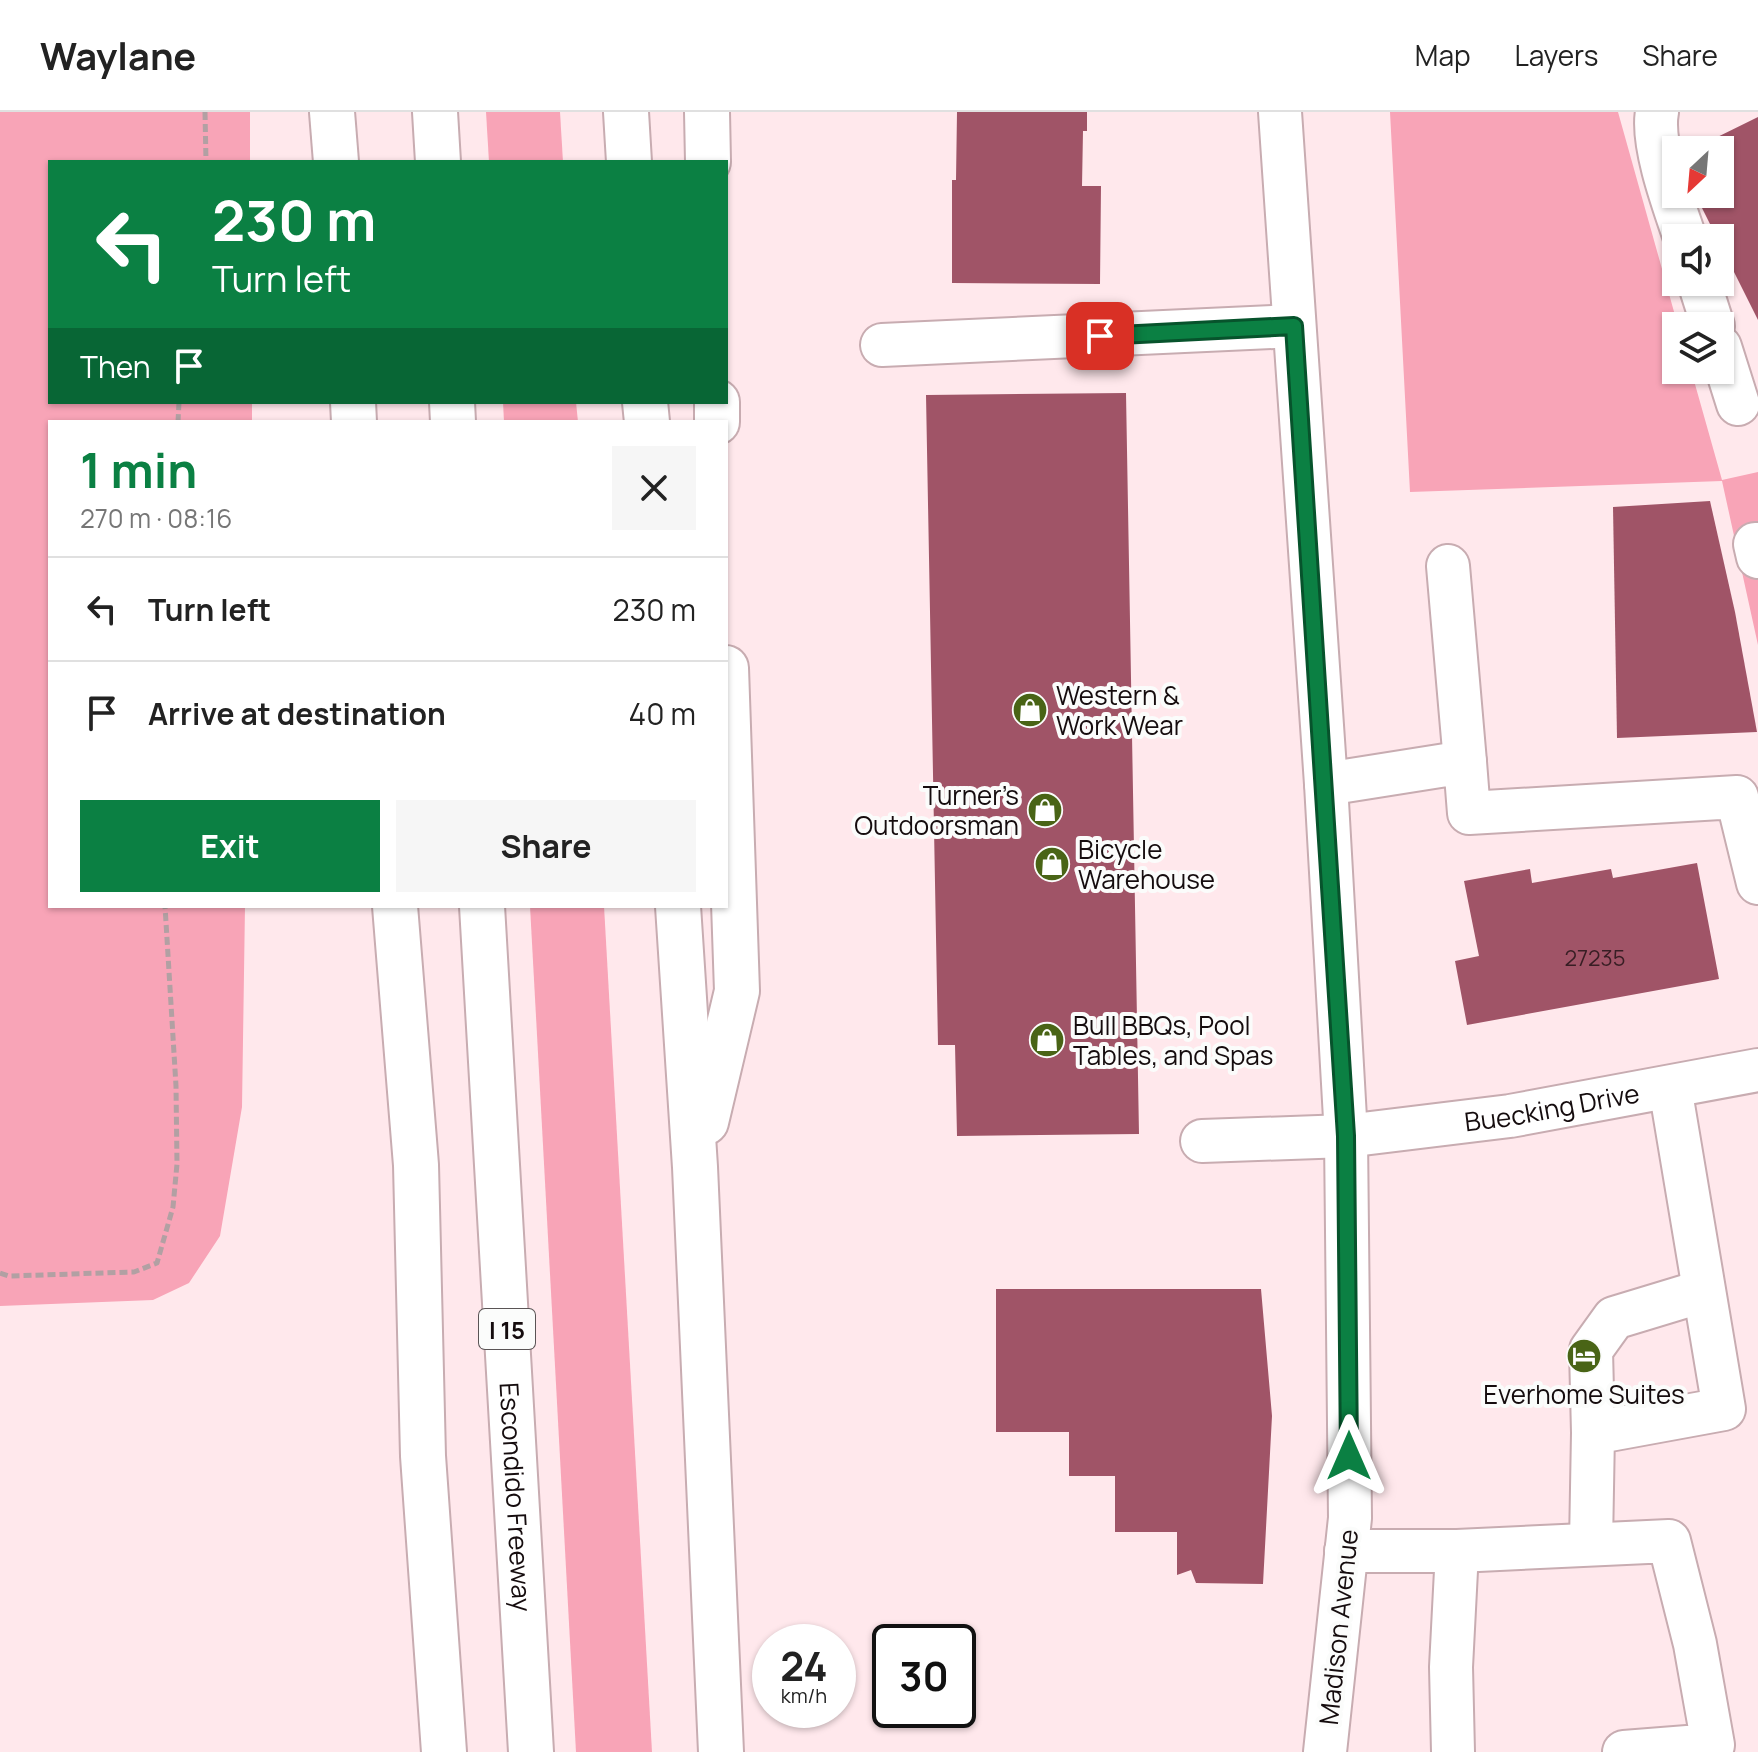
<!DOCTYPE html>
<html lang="en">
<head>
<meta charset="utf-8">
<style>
	body { margin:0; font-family:Manrope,sans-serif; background:#f6f6f6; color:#222; height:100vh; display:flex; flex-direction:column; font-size:30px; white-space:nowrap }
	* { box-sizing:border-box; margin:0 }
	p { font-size:26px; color:#767676 }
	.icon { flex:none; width:44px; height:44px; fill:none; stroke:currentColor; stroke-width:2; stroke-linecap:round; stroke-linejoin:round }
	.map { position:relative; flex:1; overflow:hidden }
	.drawer { position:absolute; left:48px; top:308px; width:680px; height:488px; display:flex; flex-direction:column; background:#fff; border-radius:0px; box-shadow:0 2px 6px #0004 }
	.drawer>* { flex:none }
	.hud { position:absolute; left:48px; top:48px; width:680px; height:244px; border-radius:0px; box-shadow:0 2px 6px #0004; background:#0b8043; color:#fff; overflow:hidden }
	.needle { width:52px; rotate:206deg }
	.buttons { position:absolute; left:1662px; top:24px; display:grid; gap:16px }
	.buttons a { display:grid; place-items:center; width:72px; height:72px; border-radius:0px; background:#fff; box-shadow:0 2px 6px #0004; font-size:40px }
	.speed { position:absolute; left:752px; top:1512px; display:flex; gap:16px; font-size:40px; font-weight:700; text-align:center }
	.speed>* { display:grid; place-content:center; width:104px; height:104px; border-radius:50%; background:#fff; box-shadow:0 2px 6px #0004; line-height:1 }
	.speed small { font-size:20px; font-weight:400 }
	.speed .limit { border:4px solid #111; border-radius:12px; background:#fff; color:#111 }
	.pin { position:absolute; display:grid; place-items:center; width:68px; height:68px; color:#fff; margin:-34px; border-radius:16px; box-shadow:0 4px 12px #0006 }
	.me { position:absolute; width:88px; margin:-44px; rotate:0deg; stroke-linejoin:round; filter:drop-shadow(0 0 6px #0008) }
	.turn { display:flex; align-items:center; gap:28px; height:168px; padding:0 32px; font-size:36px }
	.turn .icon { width:104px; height:104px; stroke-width:2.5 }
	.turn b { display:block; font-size:56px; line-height:68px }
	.then { display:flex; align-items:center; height:76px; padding:0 32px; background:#0003; gap:16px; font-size:30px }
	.round { display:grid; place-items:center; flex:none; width:84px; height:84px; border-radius:0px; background:#f6f6f6 }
	.overview { display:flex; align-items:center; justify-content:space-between; height:136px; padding:0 32px }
	h1 { font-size:48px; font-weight:700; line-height:60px; color:#0b8043 }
	.primary-button { display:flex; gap:16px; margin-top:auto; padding:16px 32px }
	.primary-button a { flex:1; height:92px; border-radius:0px; background:#0b8043; color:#fff; font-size:32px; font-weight:700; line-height:92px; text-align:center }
	.primary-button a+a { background:#f6f6f6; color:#222 }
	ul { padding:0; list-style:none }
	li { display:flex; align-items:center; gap:24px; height:104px; padding:0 32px; border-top:2px solid #e0e0e0 }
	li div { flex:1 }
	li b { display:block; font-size:30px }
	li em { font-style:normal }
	header { display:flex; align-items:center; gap:48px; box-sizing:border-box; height:112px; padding:0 40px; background:#fff; border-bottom:2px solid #e0e0e0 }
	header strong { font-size:38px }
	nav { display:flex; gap:44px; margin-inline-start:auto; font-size:28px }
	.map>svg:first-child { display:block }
</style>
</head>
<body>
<header>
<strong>Waylane</strong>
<nav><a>Map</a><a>Layers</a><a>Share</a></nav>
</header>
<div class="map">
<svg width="1758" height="1640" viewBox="0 0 1758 1640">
	<rect width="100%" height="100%" fill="#ffe8ec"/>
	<g fill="#f8a4b7">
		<path d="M0,0H250V50H50V290H252V310H50V794H245L242,995L220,1124L189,1171L153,1188L0,1194Z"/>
		<path d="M486,0H560L563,50H489Z"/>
		<path d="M1390,0H1618L1678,214H1676V258H1691L1722,368L1758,360V533L1722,369L1410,380Z"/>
		<path d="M503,290H576L578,310H504Z"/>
		<path d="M530,794H604L652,1640H576Z"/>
	</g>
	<g fill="#a05467">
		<path d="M957,0H1087V19H1083L1082,74H1101L1100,172L952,171V68H956Z"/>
		<path d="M1758,5V208L1720,132V126H1717L1695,82H1720V38H1691Z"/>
		<path d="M1126,281L1139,1022L957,1024L955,933H938L926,283Z"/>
		<path d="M1710,389L1735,500L1757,620L1617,626L1613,395Z"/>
		<path d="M1697,751L1719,867L1467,913L1455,849L1479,844L1464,769L1530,757L1532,771L1611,757L1613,766Z"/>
		<path d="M996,1177H1261L1272,1304L1263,1472L1196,1471L1191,1458L1177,1463V1420H1115V1364H1069V1320H996Z"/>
	</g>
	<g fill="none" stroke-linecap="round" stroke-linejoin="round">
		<defs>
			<g id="minor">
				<path d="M1280,0L1326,672L1346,1024L1350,1406L1325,1640"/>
				<path d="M1657,0C1651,32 1674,94 1685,126"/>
				<path d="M1699,170L1713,214"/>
				<path d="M882,233L1294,214"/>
				<path d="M1720,235L1738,292"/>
				<path d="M1758,432H1755L1758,445"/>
				<path d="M1448,454L1465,650"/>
				<path d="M1326,672L1465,650L1469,701L1737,685L1758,771"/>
				<path id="s1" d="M1202,1029L1346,1024L1510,1004L1758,958"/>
				<path d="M1593,1321L1591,1238L1614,1206L1703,1179"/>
				<path d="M1591,1432L1593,1321L1724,1297L1670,975"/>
				<path d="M1346,1439H1457L1669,1429L1695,1532L1713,1633L1624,1640"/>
				<path d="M1453,1640L1451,1555L1457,1439"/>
			</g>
			<g id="highway">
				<path d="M332,0L336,50"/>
				<path d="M435,0L438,50"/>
				<path d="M626,0L629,50"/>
				<path d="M707,0L708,50"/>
				<path d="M353,290L354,310"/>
				<path d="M452,290L453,310"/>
				<path d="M645,290L647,310"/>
				<path d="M717,290V310"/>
				<path d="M395,794L416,1053L423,1344L444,1640"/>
				<path id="s2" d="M482,794L531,1640"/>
				<path d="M678,794L695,1055L721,1640"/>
				<path d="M706,1010L737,879L726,556"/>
			</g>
		</defs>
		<use href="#minor" stroke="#c8acb1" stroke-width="46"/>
		<use href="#highway" stroke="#c8acb1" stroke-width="48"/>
		<g stroke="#b2a0a3" stroke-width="5" stroke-dasharray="8 4" stroke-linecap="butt">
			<path d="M205,0L206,50"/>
			<path d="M178,310L179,290"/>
			<path d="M0,1161L9,1164L134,1160L157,1151L173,1095L177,1052L176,974L165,794"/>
		</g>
		<use href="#minor" stroke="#fff" stroke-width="42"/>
		<use href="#highway" stroke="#fff" stroke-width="44"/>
	</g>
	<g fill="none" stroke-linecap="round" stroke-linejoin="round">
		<defs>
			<path id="route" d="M1100,224L1294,214L1346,1024L1349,1344"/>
		</defs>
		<use href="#route" stroke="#07532c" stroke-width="20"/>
		<use href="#route" stroke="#0b8043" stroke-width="14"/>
	</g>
	<defs>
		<symbol id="shop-disc" viewBox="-11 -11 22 22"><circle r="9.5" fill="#496416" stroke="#fbfcfb"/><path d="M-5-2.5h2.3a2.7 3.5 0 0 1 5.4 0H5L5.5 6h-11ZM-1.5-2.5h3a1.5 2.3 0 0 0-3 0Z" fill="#fff"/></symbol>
		<symbol id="hotel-disc" viewBox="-11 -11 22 22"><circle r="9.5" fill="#496416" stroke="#fbfcfb"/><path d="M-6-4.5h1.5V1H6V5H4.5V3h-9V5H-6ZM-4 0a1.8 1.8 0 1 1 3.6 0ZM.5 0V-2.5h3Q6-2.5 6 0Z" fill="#fff"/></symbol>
	</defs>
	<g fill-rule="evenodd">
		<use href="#shop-disc" x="1010" y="578" width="40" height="40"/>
		<use href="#shop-disc" x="1025" y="678" width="40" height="40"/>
		<use href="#shop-disc" x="1032" y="732" width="40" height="40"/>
		<use href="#shop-disc" x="1027" y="908" width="40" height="40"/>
		<use href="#hotel-disc" x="1564" y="1224" width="40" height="40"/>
	</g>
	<g text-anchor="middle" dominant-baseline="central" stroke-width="8" stroke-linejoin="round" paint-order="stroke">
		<g font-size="22" fill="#381e24">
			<text x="1595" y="846">27235</text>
		</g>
		<rect fill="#fbfcfb" stroke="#5a5455" stroke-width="2" x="479" y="1197" width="56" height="40" rx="6"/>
		<g font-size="24" font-weight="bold" fill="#150c0e">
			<text x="507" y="1217">I 15</text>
		</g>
		<g font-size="26" fill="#150c0e" stroke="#fbfcfb" text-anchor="start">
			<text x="1056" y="583">Western &amp;<tspan x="1056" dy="30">Work Wear</tspan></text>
			<text x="1019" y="683" text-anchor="end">Turner’s<tspan x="1019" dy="30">Outdoorsman</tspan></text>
			<text x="1078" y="737">Bicycle<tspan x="1078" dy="30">Warehouse</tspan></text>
			<text x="1073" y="913">Bull BBQs, Pool<tspan x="1073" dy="30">Tables, and Spas</tspan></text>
			<text x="1584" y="1282" text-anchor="middle">Everhome Suites</text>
		</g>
		<g font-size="26" fill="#150c0e" stroke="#fbfcfb">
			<text stroke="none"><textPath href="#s1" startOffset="352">Buecking Drive</textPath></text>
			<text stroke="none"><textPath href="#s2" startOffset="592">Escondido Freeway</textPath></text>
			<text transform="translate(1338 1515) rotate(-84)">Madison Avenue</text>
		</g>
	</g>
</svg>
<div class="buttons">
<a><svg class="needle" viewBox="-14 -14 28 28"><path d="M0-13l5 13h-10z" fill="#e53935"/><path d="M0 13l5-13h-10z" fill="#767676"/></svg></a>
<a><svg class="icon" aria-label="sound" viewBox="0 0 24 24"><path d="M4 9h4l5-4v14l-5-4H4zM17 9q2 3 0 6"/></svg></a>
<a><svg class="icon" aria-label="layers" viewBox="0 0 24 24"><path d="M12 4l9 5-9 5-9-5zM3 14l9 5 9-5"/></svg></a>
</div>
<div class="speed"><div>24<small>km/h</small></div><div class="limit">30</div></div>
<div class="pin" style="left:1100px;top:224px;background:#d93025"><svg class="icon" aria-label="arrive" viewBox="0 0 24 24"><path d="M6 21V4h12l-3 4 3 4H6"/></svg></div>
<svg class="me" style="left:1349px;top:1344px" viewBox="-20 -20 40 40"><path d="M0-17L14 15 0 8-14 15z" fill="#0b8043" stroke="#fff" stroke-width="4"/></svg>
<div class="hud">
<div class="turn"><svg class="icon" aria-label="left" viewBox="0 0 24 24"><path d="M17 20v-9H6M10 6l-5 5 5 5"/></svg><div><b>230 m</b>Turn left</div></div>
<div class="then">Then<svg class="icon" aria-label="arrive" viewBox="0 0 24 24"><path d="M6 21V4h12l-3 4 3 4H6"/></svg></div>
</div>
<section class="drawer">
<div class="overview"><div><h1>1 min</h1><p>270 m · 08:16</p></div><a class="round"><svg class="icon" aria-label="close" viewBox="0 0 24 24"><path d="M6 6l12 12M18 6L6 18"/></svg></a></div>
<ul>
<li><svg class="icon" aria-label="left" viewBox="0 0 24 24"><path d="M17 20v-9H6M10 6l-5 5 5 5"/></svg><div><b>Turn left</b></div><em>230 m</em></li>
<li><svg class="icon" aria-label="arrive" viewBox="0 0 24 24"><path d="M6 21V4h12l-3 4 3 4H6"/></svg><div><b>Arrive at destination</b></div><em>40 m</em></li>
</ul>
<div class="primary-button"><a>Exit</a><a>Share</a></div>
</section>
</div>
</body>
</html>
